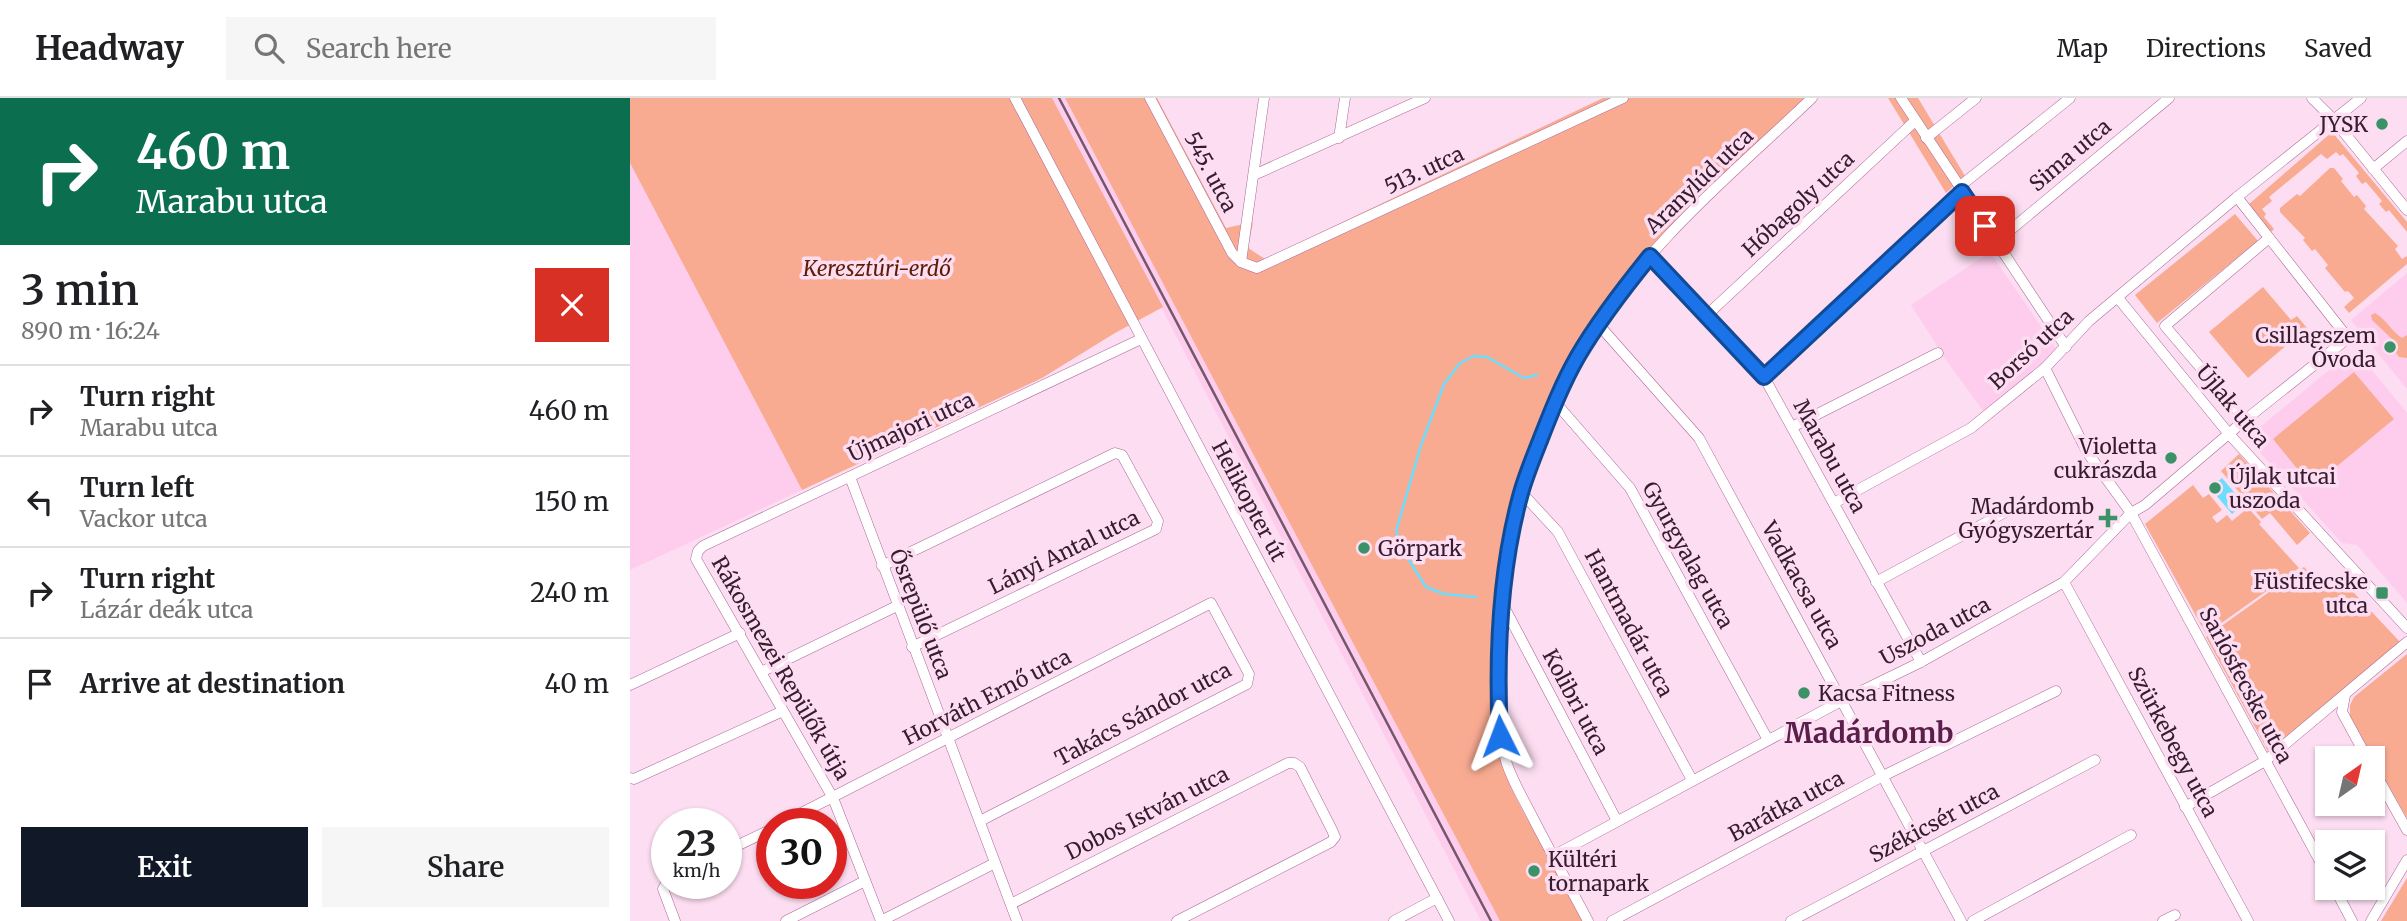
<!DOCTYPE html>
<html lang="en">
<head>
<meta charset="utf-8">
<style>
	body { margin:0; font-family:Merriweather,serif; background:#f6f6f6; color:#202124; height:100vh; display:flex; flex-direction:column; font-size:26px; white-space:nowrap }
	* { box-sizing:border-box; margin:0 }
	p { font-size:23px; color:#757577 }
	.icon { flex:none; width:38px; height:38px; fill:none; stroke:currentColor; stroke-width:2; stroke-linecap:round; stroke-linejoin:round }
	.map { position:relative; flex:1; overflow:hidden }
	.drawer { display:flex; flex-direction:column; background:#fff; width:630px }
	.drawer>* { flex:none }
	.guide { background:#0b6e4f; color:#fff; overflow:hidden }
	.needle { width:46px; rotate:34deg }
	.tools { position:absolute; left:1685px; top:648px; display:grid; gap:14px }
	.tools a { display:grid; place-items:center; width:70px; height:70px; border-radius:0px; background:#fff; box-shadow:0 2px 5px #0004; font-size:35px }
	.speed { position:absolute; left:21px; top:710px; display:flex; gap:14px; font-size:35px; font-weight:700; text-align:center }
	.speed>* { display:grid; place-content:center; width:91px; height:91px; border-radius:50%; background:#fff; box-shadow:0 2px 5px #0004; line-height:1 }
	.speed small { font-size:18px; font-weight:400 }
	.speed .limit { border:10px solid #d22; background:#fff; color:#111 }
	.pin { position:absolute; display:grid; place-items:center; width:60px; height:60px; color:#fff; margin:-30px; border-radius:14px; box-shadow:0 4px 10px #0006 }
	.me { position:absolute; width:77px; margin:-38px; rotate:357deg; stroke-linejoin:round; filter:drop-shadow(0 0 5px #0008) }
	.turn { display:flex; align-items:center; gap:24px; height:147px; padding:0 21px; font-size:32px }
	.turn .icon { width:91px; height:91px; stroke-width:2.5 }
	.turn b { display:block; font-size:49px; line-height:60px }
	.round { display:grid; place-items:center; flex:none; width:74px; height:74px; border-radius:0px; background:#f6f6f6 }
	.summary { display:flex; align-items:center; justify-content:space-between; height:119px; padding:0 21px }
	h1 { font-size:42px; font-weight:600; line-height:52px }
	.cta { display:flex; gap:14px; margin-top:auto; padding:14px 21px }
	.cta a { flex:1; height:80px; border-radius:0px; background:#111827; color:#fff; font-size:28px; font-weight:600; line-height:80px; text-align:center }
	.cta a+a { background:#f6f6f6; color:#202124 }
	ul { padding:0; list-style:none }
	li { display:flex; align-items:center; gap:21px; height:91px; padding:0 21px; border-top:2px solid #e0e0e0 }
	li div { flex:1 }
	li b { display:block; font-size:26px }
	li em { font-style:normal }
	header { display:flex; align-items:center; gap:42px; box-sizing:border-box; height:98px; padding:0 35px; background:#fff; border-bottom:2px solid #e0e0e0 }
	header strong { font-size:33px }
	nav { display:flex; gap:38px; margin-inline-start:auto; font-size:24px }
	.search { width:490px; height:63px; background:#f6f6f6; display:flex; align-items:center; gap:18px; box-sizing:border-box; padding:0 24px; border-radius:0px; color:#757577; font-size:26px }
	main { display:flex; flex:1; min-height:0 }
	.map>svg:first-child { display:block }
</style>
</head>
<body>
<header>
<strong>Headway</strong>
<div class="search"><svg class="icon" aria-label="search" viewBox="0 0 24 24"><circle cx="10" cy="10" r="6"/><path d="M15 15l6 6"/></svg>Search here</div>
<nav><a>Map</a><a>Directions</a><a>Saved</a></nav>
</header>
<main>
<section class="drawer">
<div class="guide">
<div class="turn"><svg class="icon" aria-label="right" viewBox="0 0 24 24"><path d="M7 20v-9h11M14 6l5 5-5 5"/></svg><div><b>460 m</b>Marabu utca</div></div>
</div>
<div class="summary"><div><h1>3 min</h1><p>890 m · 16:24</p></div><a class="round" style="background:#d93025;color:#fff"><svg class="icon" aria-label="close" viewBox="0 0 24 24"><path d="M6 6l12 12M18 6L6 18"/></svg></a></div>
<ul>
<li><svg class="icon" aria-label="right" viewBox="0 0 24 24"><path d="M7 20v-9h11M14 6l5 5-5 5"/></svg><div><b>Turn right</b><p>Marabu utca</p></div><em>460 m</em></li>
<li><svg class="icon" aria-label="left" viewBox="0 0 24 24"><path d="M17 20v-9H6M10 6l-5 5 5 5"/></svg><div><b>Turn left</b><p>Vackor utca</p></div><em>150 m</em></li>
<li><svg class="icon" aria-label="right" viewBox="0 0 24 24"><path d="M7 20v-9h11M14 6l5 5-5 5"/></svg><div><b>Turn right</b><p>Lázár deák utca</p></div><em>240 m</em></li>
<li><svg class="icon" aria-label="arrive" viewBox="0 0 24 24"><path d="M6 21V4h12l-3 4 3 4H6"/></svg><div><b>Arrive at destination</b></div><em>40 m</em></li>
</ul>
<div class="cta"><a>Exit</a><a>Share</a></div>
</section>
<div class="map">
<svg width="1777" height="823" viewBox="0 0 1777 823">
	<rect width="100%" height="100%" fill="#fcddf1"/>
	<g fill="#fecdee">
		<path d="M422,0H435L870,823H851Z"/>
		<path d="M0,65L172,392L0,472Z"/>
		<path d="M1360,154L1427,252L1412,267L1354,314L1316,262L1281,207Z"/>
		<path d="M1777,175V291L1721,222Z"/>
		<path d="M1716,258L1731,259L1777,315V505L1727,447L1712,445L1617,340Z"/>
	</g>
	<g fill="#f9ab92">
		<path d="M0,0H422L533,209L485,235L412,280L172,392L0,65Z"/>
		<path d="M435,0H527L596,130L623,124L618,150L635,161L973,0H1176C1123,50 1063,99 1016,155C927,259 871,394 865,531C863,576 858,625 873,668C880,691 893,713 905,735C921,764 937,794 953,823H870Z"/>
		<path d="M1258,0H1288L1335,78L1316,95Z"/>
		<path d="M1702,34L1777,124V134L1759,112L1756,114L1749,106L1752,103L1736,84L1732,86L1726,78L1729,75L1713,56L1710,58L1706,54L1697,61L1691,56L1639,99L1642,103L1632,111L1636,116L1634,119L1644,131L1641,134L1618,107Z"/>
		<path d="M1700,70H1704L1713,81L1711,83L1724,99L1727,97L1736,108L1734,111L1768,148L1765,151L1772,161L1777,158V166L1719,215L1714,209L1724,200L1718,193L1715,194L1695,170L1698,167L1685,151L1682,153L1673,142L1675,140L1650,114V110L1667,96L1670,98Z"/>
		<path d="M1605,116L1628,143L1527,225L1505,197Z"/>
		<path d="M1633,189L1661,222L1667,218L1677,230L1618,280L1579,234Z"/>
		<path d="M1745,215C1758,223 1760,232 1772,240L1777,237V260L1769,259L1764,252L1763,242L1742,222L1741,217Z"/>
		<path d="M1724,274L1764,321L1682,389L1643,341Z"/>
		<path d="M1609,356L1680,435L1667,447L1640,415L1632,421L1591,373Z"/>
		<path d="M1563,387L1573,400L1579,396L1592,412L1582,419L1587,425L1597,417L1602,423L1618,410L1631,424L1629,426L1669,470L1576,536L1515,426Z"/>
		<path d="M1674,469L1697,493L1711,481L1770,544L1638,653L1576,539Z"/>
		<path d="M1777,556V720L1720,622V607L1724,599Z"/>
		<path d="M1777,780V823H1751Z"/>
	</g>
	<path fill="#6bdefe" d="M1592,380L1614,406L1602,416L1580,390Z"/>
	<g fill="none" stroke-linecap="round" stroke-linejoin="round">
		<path stroke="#6bdefe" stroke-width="2.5" d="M846,499L814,496L796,489L775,456L766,433L791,347L814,286L830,265L844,258L857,259L894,280L907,277"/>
		<defs>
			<g id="minor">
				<path d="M385,0L819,823"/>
				<path d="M520,0L602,155L611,164L627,170L993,0"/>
				<path d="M1271,0L1436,249"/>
				<path d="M1682,0L1703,21L1777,112"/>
				<path d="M709,40L715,0"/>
				<path d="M1296,40L1346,0"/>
				<path d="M1743,71L1777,43"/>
				<path d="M624,77L795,0"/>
				<path d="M1329,89L1440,0"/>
				<path d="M1366,144L1539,0"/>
				<path d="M1020,158L1134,279L1291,564"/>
				<path d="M611,164L634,0"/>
				<path d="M1488,200L1599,336L1777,530"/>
				<path d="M1077,217L1285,23"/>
				<path d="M968,226L1069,340L1331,823"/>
				<path d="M1415,270L1457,354L1501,415L1698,778"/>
				<path d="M1134,279L1332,95"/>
				<path d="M925,304L1000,390L1138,642"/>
				<path d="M1615,322L1535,228L1639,140"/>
				<path d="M1162,329L1308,255"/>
				<path d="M220,379L387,823"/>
				<path d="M891,394L928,434L1062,682"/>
				<path d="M1204,405L1341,330L1415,270L1459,223L1607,99L1731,0"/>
				<path d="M252,468L485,355L492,357L528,423L526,431L282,549"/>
				<path d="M1246,484L1379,412"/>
				<path d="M1434,484L1618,823"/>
				<path d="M871,503L987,723"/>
				<path d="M131,574L267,508"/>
				<path d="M0,587L110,535"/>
				<path d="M1715,597L1712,614L1737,660"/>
				<path d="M1743,671L1777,732"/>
				<path d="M0,680L4,681L153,613"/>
				<path d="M1555,709L1635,663L1777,544"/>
				<path d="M150,726L581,505L619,576L617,586L350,723"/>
				<path d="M96,753L142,731"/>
				<path d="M923,758L1213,602L1291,564L1434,484L1501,415L1515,407L1615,322L1718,240L1607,99"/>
				<path d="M37,784L33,791L45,823"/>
				<path d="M1704,789L1722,823"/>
				<path d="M381,806L658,665H664L670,669L702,732L705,739L701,744L547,823"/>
				<path d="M156,823L235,783"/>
				<path d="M251,823L203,700L66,461L68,453L73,448L511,241"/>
				<path d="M251,823L365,765"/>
				<path d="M764,823L807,800"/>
				<path d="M958,823C940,789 921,755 903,720C894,702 882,683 876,663C864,618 868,571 870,526C877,382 939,244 1037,139C1082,90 1134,46 1182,0"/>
				<path d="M982,823L1253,678L1426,593"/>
				<path d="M1161,823L1465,662"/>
				<path d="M1343,823L1501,737"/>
				<path d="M1533,823L1545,817"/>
				<path d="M1741,823L1777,762"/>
			</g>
		</defs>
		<use href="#minor" stroke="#ab6897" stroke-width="11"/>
		<use href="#minor" stroke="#fff" stroke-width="10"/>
		<path stroke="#73576b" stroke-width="2.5" d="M429,0L861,823"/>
	</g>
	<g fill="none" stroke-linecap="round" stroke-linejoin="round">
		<defs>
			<path id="route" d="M870,638C866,557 869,474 891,395C896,377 904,358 911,340C922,312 933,284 948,258C969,222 994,190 1020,158L1134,279L1332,94L1355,128"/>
		</defs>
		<use href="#route" stroke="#114b97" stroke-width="18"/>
		<use href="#route" stroke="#1a73e8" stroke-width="12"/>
	</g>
	<g fill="#3b9267" stroke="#fcddf1" stroke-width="2.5">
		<circle cx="1752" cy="26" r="7"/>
		<circle cx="1760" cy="249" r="7"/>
		<circle cx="1541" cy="360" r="7"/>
		<circle cx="1585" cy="390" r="7"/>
		<path d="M1474.5 409.5h7v7h7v7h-7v7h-7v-7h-7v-7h7z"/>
		<circle cx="734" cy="450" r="7"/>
		<rect x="1745" y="488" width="14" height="14" rx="3.5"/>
		<circle cx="1174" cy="595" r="7"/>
		<circle cx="904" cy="773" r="7"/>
	</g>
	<g text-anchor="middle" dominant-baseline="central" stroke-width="7" stroke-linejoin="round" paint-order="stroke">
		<g font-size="21" fill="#371b2f" stroke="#fcddf1" text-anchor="end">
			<text x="1738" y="26">JYSK</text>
			<text x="1746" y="237">Csillagszem<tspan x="1746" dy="24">Óvoda</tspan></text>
			<text x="1527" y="348">Violetta<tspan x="1527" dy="24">cukrászda</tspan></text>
			<text x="1599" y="378" text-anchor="start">Újlak utcai<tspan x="1599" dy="24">uszoda</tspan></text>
			<text x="1464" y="408">Madárdomb<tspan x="1464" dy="24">Gyógyszertár</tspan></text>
			<text x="748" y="450" text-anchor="start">Görpark</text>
			<text x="1738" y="483">Füstifecske<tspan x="1738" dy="24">utca</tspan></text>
			<text x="1188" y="595" text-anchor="start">Kacsa Fitness</text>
			<text x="918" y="761" text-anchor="start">Kültéri<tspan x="918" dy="24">tornapark</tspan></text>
		</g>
		<g font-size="21" fill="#371b2f" stroke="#fcddf1">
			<text transform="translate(1440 57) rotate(-40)">Sima utca</text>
			<text transform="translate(794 72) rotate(-25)">513. utca</text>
			<text transform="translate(581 74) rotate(62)">545. utca</text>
			<text transform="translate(1069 83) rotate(-44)">Aranylúd utca</text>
			<text transform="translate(1168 106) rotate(-43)">Hóbagoly utca</text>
			<text transform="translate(1401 251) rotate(-43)">Borsó utca</text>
			<text transform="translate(1603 308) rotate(50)">Újlak utca</text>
			<text transform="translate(281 329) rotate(-25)">Újmajori utca</text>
			<text transform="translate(1200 358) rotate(61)">Marabu utca</text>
			<text transform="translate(619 403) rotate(62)">Helikopter út</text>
			<text transform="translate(434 454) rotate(-26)">Lányi Antal utca</text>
			<text transform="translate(1058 457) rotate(61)">Gyurgyalag utca</text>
			<text transform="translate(1172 487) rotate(61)">Vadkacsa utca</text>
			<text transform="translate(291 516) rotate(69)">Ősrepülő utca</text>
			<text transform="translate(999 525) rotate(62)">Hantmadár utca</text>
			<text transform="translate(1305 533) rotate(-28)">Uszoda utca</text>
			<text transform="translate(151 570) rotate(60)">Rákosmezei Repülők útja</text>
			<text transform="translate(1616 587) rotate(62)">Sarlósfecske utca</text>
			<text transform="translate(357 599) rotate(-27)">Horváth Ernő utca</text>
			<text transform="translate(946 604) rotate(62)">Kolibri utca</text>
			<text transform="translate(513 616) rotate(-28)">Takács Sándor utca</text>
			<text transform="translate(1543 644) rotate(62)">Szürkebegy utca</text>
			<text transform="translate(1156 708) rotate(-28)">Barátka utca</text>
			<text transform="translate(517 715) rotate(-27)">Dobos István utca</text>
			<text transform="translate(1304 725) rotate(-28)">Székicsér utca</text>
		</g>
		<g font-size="21" font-style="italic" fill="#5e1c02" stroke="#fcddf1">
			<text x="247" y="170">Keresztúri-erdő</text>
		</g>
		<g font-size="28" font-weight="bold" fill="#5a1e4b" stroke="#fcddf1">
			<text x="1239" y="635">Madárdomb</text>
		</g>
	</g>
</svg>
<div class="tools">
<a><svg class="needle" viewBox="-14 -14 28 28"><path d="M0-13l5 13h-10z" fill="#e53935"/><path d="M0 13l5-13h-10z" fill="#757577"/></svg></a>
<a><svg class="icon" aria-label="layers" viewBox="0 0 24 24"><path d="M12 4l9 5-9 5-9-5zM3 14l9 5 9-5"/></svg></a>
</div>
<div class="speed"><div>23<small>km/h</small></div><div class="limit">30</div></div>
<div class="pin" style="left:1355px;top:128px;background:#d93025"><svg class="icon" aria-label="arrive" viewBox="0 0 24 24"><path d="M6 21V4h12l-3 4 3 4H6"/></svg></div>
<svg class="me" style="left:870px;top:638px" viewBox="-20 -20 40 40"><path d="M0-17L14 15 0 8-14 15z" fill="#1a73e8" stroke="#fff" stroke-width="4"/></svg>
</div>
</main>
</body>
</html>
